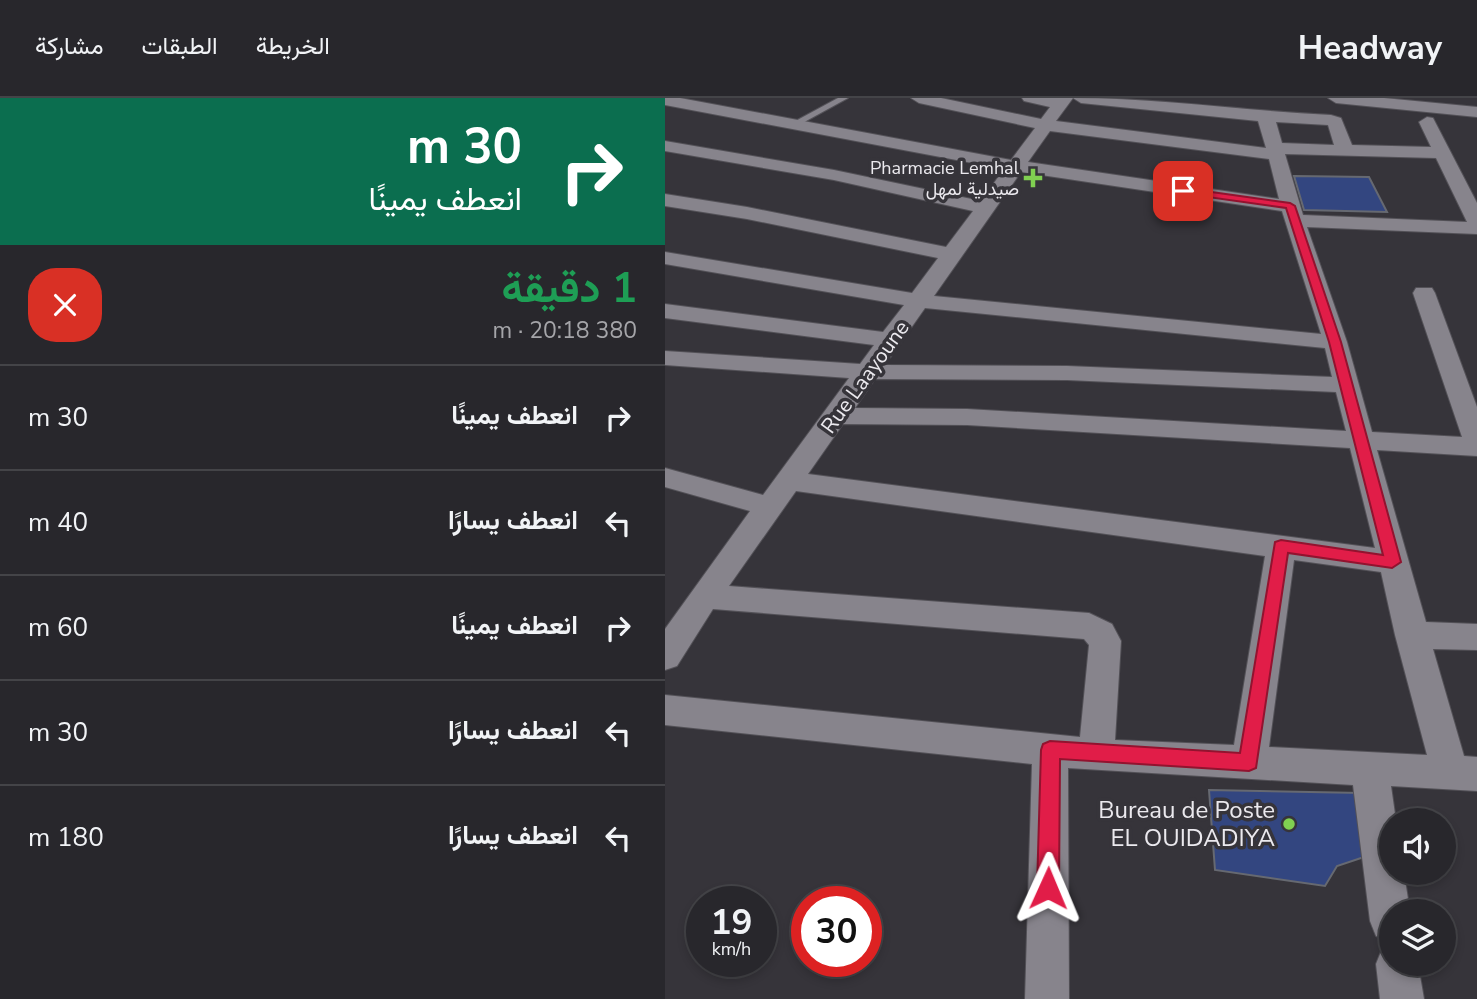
<!DOCTYPE html>
<html lang="ar">
<head>
<meta charset="utf-8">
<style>
	body { margin:0; font-family:"Nunito Sans",Vazirmatn,sans-serif; background:#343338; color:#f1f3f6; direction:rtl; height:100vh; display:flex; flex-direction:column; font-size:26px; white-space:nowrap }
	* { box-sizing:border-box; margin:0 }
	p { font-size:23px; color:#a5a5a9 }
	.icon { flex:none; width:38px; height:38px; fill:none; stroke:currentColor; stroke-width:2; stroke-linecap:round; stroke-linejoin:round }
	.map { position:relative; flex:1; overflow:hidden; direction:ltr }
	.panel { display:flex; flex-direction:column; background:#28272c; width:665px }
	.panel>* { flex:none }
	.guide { background:#0b6e4f; color:#fff; overflow:hidden }
	.buttons { position:absolute; left:714px; top:710px; display:grid; gap:14px }
	.buttons a { display:grid; place-items:center; width:77px; height:77px; border-radius:50%; background:#28272c; box-shadow:0 4px 10px #0003,0 0 0 2px #444448; font-size:35px }
	.speed { position:absolute; left:21px; top:788px; display:flex; gap:14px; font-size:35px; font-weight:700; text-align:center }
	.speed>* { display:grid; place-content:center; width:91px; height:91px; border-radius:50%; background:#28272c; box-shadow:0 4px 10px #0003,0 0 0 2px #444448; line-height:1 }
	.speed small { font-size:18px; font-weight:400 }
	.speed .limit { border:10px solid #d22; background:#fff; color:#111 }
	.pin { position:absolute; display:grid; place-items:center; width:60px; height:60px; color:#fff; margin:-30px; border-radius:14px; box-shadow:0 4px 10px #0006 }
	.me { position:absolute; width:77px; margin:-38px; rotate:1deg; stroke-linejoin:round; filter:drop-shadow(0 0 5px #0008) }
	.turn { display:flex; align-items:center; gap:24px; height:147px; padding:0 28px; font-size:32px }
	.turn .icon { width:91px; height:91px; stroke-width:2.5 }
	.turn b { display:block; font-size:49px; line-height:60px }
	.round { display:grid; place-items:center; flex:none; width:74px; height:74px; border-radius:28px; background:#343338 }
	.head { display:flex; align-items:center; justify-content:space-between; height:119px; padding:0 28px }
	h1 { font-size:42px; font-weight:700; line-height:52px; color:#1e9e55 }
	ul { padding:0; list-style:none }
	li { display:flex; align-items:center; gap:21px; height:105px; padding:0 28px; border-top:2px solid #444448 }
	li div { flex:1 }
	li b { display:block; font-size:26px }
	li em { font-style:normal }
	header { display:flex; align-items:center; gap:42px; box-sizing:border-box; height:98px; padding:0 35px; background:#28272c; border-bottom:2px solid #444448 }
	header strong { font-size:33px }
	nav { display:flex; gap:38px; margin-inline-start:auto; font-size:24px }
	main { display:flex; flex:1; min-height:0 }
	.map>svg:first-child { display:block }
</style>
</head>
<body>
<header>
<strong>Headway</strong>
<nav><a>الخريطة</a><a>الطبقات</a><a>مشاركة</a></nav>
</header>
<main>
<div class="map">
<svg width="812" height="901" viewBox="0 0 812 901">
	<rect width="100%" height="100%" fill="#36343a"/>
	<g fill="#334680" stroke="#666971" stroke-width="2">
		<path d="M629,78L704,79L722,114L639,112Z"/>
		<path d="M544,692L697,695L705,757L672,768L660,788L550,772Z"/>
	</g>
	<g fill="none" stroke-linecap="round" stroke-linejoin="round">
		<defs>
			<path id="lane" d="M173,0H183L132,28L125,26Z"/>
			<g id="street">
				<path d="M0,0H15L346,62L370,30L254,5L246,0H276L376,21L385,9L359,3L357,0H408L391,23L601,50L593,23L416,5L408,0C494,0 580,13 666,17L676,20L687,47L766,49L754,24L762,19L768,20L812,105V136L642,129L682,244L707,334L797,339L748,195L751,190H767L770,195L812,309V358L712,352L761,524L812,526V552L768,551L799,658L812,659V693L726,688L731,723H726V775H739L745,814H726V844L711,838L705,823L688,687L403,670L404,901H360L367,666L0,627V597L415,639L424,547L419,541L48,511L12,568L0,572V531L85,413L0,389V370L98,397L184,280L0,267V253L195,266L209,247L0,220V206L218,234L239,207L0,166V154L247,195L273,160L82,121L0,108V96L82,109L281,149L308,113L169,82L0,53V43L169,72L316,103L339,71L0,7ZM611,24L663,27L669,47L617,45ZM385,33L604,61L614,101L363,64ZM620,56L771,60L802,124L638,117ZM356,74L617,113L656,236L269,198ZM260,210L660,250L667,279L402,268L220,267ZM210,281L402,282L671,294L681,333L302,311L190,310ZM178,326L302,327L685,350L710,450L143,376ZM131,393L600,458L569,647L450,642L456,543L447,526L424,515L64,488ZM629,462L716,474L730,537L762,657L604,649Z"/>
				<path d="M663,0H719L812,9V19L671,5Z"/>
				<path d="M726,847V866H753L759,901H715L711,866L717,851Z"/>
			</g>
		</defs>
		<use href="#lane" stroke="#535157" stroke-width="2"/>
		<use href="#street" stroke="#535157" stroke-width="2"/>
		<use href="#lane" fill="#87848c" fill-rule="evenodd"/>
		<use href="#street" fill="#87848c" fill-rule="evenodd"/>
	</g>
	<path fill="#e11d48" stroke="#92132f" stroke-width="2" d="M518,90L625,105L630,108L676,244L736,464L727,470L623,455L591,670L584,673L395,661L394,790L391,798L383,801L376,798L372,790L376,652L378,646L385,643L575,655L610,444L616,442L718,457L664,244L621,110L514,95V91Z"/>
	<g fill="#80d051" stroke="#36343a" stroke-width="2.5">
		<path d="M364.5 69.5h7v7h7v7h-7v7h-7v-7h-7v-7h7z"/>
		<circle cx="624" cy="726" r="7"/>
	</g>
	<g text-anchor="middle" dominant-baseline="central" stroke-width="7" stroke-linejoin="round" paint-order="stroke">
		<g font-size="18" fill="#ebe9ee" stroke="#36343a" text-anchor="end">
			<text x="354" y="70">Pharmacie Lemhal<tspan x="354" dy="21">صيدلية لمهل</tspan></text>
		</g>
		<g font-size="21" fill="#ebe9ee" stroke="#36343a">
			<text transform="translate(200 279) rotate(-54)">Rue Laayoune</text>
		</g>
		<g font-size="24" fill="#ebe9ee" stroke="#36343a" text-anchor="end">
			<text x="610" y="712">Bureau de Poste<tspan x="610" dy="28">EL OUIDADIYA</tspan></text>
		</g>
	</g>
</svg>
<div class="buttons">
<a><svg class="icon" aria-label="sound" viewBox="0 0 24 24"><path d="M4 9h4l5-4v14l-5-4H4zM17 9q2 3 0 6"/></svg></a>
<a><svg class="icon" aria-label="layers" viewBox="0 0 24 24"><path d="M12 4l9 5-9 5-9-5zM3 14l9 5 9-5"/></svg></a>
</div>
<div class="speed"><div>19<small>km/h</small></div><div class="limit">30</div></div>
<div class="pin" style="left:518px;top:93px;background:#d93025"><svg class="icon" aria-label="arrive" viewBox="0 0 24 24"><path d="M6 21V4h12l-3 4 3 4H6"/></svg></div>
<svg class="me" style="left:383px;top:790px" viewBox="-20 -20 40 40"><path d="M0-17L14 15 0 8-14 15z" fill="#e11d48" stroke="#fff" stroke-width="4"/></svg>
</div>
<section class="panel">
<div class="guide">
<div class="turn"><svg class="icon" aria-label="right" viewBox="0 0 24 24"><path d="M7 20v-9h11M14 6l5 5-5 5"/></svg><div><b>30 m</b>انعطف يمينًا</div></div>
</div>
<div class="head"><div><h1>1 دقيقة</h1><p>380 m · 20:18</p></div><a class="round" style="background:#d93025;color:#fff"><svg class="icon" aria-label="close" viewBox="0 0 24 24"><path d="M6 6l12 12M18 6L6 18"/></svg></a></div>
<ul>
<li><svg class="icon" aria-label="right" viewBox="0 0 24 24"><path d="M7 20v-9h11M14 6l5 5-5 5"/></svg><div><b>انعطف يمينًا</b></div><em>30 m</em></li>
<li><svg class="icon" aria-label="left" viewBox="0 0 24 24"><path d="M17 20v-9H6M10 6l-5 5 5 5"/></svg><div><b>انعطف يسارًا</b></div><em>40 m</em></li>
<li><svg class="icon" aria-label="right" viewBox="0 0 24 24"><path d="M7 20v-9h11M14 6l5 5-5 5"/></svg><div><b>انعطف يمينًا</b></div><em>60 m</em></li>
<li><svg class="icon" aria-label="left" viewBox="0 0 24 24"><path d="M17 20v-9H6M10 6l-5 5 5 5"/></svg><div><b>انعطف يسارًا</b></div><em>30 m</em></li>
<li><svg class="icon" aria-label="left" viewBox="0 0 24 24"><path d="M17 20v-9H6M10 6l-5 5 5 5"/></svg><div><b>انعطف يسارًا</b></div><em>180 m</em></li>
</ul>
</section>
</main>
</body>
</html>
